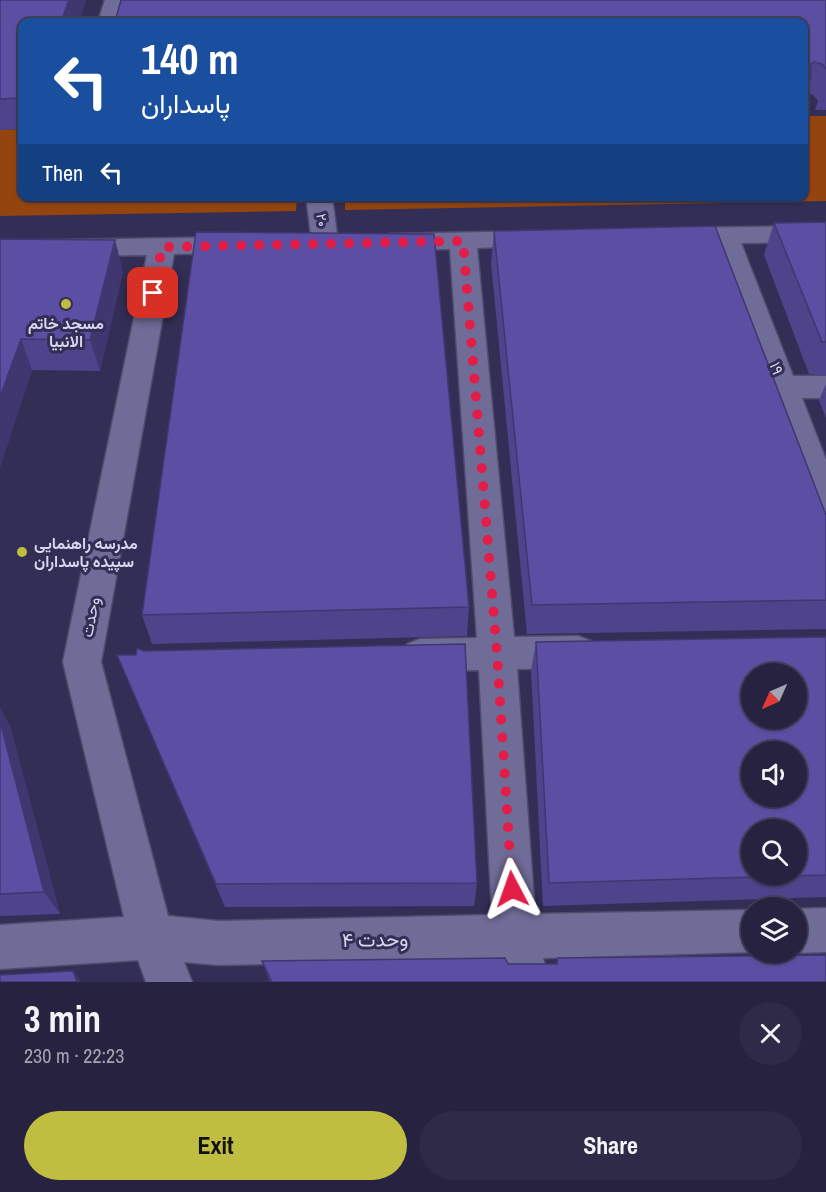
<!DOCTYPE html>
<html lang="en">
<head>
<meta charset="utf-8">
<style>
	body { margin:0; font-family:"Archivo Narrow",Vazirmatn,sans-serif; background:#2e2a47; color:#f1f3f6; height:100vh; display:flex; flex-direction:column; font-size:22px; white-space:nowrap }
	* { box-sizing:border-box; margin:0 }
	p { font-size:20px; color:#a4a4b1 }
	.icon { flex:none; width:33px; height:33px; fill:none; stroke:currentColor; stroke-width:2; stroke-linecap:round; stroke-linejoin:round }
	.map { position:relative; height:982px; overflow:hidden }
	.panel { display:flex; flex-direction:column; background:#262240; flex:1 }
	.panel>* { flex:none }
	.banner { position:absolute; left:18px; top:18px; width:790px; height:183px; border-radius:12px; box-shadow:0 2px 4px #0004,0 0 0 2px #423f59; background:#1a4fa0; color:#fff; overflow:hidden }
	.needle { width:39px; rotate:225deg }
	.tools { position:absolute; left:741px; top:663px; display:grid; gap:12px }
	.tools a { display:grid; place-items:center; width:66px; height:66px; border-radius:50%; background:#262240; box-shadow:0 2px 4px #0004,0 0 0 2px #423f59; font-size:30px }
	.pin { position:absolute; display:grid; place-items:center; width:51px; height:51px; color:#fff; margin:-26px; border-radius:12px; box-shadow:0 3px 9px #0006 }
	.me { position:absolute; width:66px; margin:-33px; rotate:356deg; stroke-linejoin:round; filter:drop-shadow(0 0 4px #0008) }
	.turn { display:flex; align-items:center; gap:21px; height:126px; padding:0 24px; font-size:27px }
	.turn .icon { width:78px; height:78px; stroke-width:2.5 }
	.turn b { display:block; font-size:42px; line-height:51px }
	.then { display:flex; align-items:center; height:57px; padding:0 24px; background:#0003; gap:12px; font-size:22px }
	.round { display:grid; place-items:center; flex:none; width:63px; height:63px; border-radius:32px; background:#2e2a47 }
	.headline { display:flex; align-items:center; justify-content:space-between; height:102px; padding:0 24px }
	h1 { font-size:36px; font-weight:700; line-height:45px }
	.primary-button { display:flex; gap:12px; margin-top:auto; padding:12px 24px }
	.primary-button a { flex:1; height:69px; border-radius:36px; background:#c0be41; color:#111; font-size:24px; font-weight:700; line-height:69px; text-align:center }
	.primary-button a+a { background:#2e2a47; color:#f1f3f6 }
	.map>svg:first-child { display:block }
</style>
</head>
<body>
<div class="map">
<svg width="826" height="982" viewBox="0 0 826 982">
	<rect width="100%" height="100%" fill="#332e55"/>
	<g fill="#93440f">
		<path d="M804,116H826V201L345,210V196H804Z"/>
		<path d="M22,129V196L297,197L296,211L0,216V130Z"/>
	</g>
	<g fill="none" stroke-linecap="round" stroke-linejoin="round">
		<defs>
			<g id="minor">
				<path d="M105,0H125L119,22H98Z"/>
				<path d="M306,196H332L338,243L334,249L325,251L316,249L312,243Z"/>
				<path d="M826,226V242L741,243L793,376H826V398H802L826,460V516L814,512L809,503L715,244L666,242L662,236L666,230L675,228Z"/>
				<path d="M536,231L545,233L549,239L545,245L477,248L514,637L578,636L591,641L597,652L591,663L578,668L517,669L535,914L752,910V952H756L543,958L550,982H504L499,959L218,965L184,962L192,982H146L138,960L0,969V925L124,917L63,662L147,255L0,257V241L239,237L248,239L252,245L248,251L239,253L174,254L101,662L168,916L218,921L492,915L479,670L420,671L407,666L401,655L407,644L420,639L477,638L450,249L390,250L381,248L377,242L381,236L390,234Z"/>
				<path d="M826,908V952L796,953L795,952L796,909Z"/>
			</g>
		</defs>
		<use href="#minor" stroke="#514b6c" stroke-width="3"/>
		<use href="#minor" fill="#706c98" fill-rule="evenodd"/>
	</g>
	<g fill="#4f438b">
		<path d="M0,0H86L79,22H22V129L0,130Z"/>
		<path d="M826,0V110H815L818,101L813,95L807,93L804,102V22Z"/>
		<path d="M826,222V376L809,374L764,255L774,223Z"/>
		<path d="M494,231L826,515V629L527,634L491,263Z"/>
		<path d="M0,239L123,271L100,371L32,370L0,467Z"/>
		<path d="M826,384V418L819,400Z"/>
		<path d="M469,607L467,636L152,644L142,615Z"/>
		<path d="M826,637V897L543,906L531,671L536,642Z"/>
		<path d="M144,651L477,883L474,906L225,907L117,655H136Z"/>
		<path d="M0,708L10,726L60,914L0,916Z"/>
		<path d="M558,958L826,982H270L262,961L556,964Z"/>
	</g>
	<g fill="#403771">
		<path d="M69,0H86L79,22H61Z"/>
		<path d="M115,240L123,271L100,371L90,340Z"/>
		<path d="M21,339L32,370L0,467V397Z"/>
		<path d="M0,708L10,726L60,914L44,892L0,721Z"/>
		<path d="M73,971L81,982H77Z"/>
	</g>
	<g fill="#5c4ea2" stroke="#403771" stroke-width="1.5" fill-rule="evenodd">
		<path d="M0,0H69L61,22H22V98L0,99Z"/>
		<path d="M121,0H826V69L822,64L814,62L811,64V79H804V22H115Z"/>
		<path d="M826,222V342H822L774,223Z"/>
		<path d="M715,226L826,515V600L532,605L494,231Z"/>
		<path d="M196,232L434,234L469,607L142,615Z"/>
		<path d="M0,239L115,240L90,340L21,339L0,397Z"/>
		<path d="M826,637V875L549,883L536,642ZM752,674H796V718H752ZM752,752H796V796H752ZM752,830H796V874H752Z"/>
		<path d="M465,644L477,883L216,884L117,655H136L137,648L144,651Z"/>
		<path d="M0,721L44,892L0,894Z"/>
		<path d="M826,955V982H272L262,961L505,958L508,964H557L558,958Z"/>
		<path d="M73,971L77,982H0V975Z"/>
	</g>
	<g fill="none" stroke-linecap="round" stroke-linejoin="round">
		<path stroke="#e11d48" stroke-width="10" stroke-dasharray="0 18" d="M153,293L162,247L463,241L497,654L512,889"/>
	</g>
	<g fill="#c0be41" stroke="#332e55" stroke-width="2">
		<circle cx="66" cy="304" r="6"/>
		<circle cx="22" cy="552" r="6"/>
	</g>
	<g text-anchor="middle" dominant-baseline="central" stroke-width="6" stroke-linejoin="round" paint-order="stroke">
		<g font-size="14" fill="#d8d6ef" stroke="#332e55">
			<text transform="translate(322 220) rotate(82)">۲۰</text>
		</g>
		<g font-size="16" font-weight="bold" fill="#d8d6ef" stroke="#332e55">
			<text x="66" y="323">مسجد خاتم<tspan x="66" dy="18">الانبیا</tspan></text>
			<text x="34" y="543" text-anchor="start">مدرسه راهنمایی<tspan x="34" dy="18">سپیده پاسداران</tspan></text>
		</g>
		<g font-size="16" fill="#d8d6ef" stroke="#332e55">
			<text transform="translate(777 368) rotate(69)">۱۹</text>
			<text transform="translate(90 617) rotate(-79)">وحدت</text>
		</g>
		<g font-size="20" fill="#d8d6ef" stroke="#332e55">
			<text transform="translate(375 939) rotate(-1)">وحدت ۴</text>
		</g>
	</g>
</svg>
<div class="tools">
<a><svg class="needle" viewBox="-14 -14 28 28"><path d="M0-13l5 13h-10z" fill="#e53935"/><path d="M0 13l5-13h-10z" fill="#a4a4b1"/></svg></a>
<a><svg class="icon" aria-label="sound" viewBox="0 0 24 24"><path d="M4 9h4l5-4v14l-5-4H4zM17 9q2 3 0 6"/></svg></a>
<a><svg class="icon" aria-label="search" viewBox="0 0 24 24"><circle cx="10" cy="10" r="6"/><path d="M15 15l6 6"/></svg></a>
<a><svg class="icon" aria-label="layers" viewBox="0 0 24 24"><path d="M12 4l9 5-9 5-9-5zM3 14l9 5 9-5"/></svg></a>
</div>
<div class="pin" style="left:153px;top:293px;background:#d93025"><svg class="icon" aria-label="arrive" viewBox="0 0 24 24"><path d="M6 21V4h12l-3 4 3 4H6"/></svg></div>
<svg class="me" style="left:512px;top:889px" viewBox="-20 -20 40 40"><path d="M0-17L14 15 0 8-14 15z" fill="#e11d48" stroke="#fff" stroke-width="4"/></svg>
<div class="banner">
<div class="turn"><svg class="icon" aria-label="left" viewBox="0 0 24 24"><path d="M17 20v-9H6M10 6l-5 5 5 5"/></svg><div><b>140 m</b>پاسداران</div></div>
<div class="then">Then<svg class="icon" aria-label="left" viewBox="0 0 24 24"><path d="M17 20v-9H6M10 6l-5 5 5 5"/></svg></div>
</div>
</div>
<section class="panel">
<div class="headline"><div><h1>3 min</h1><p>230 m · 22:23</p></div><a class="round"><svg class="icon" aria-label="close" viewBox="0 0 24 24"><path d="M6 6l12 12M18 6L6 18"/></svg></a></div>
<div class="primary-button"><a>Exit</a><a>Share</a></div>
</section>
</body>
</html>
